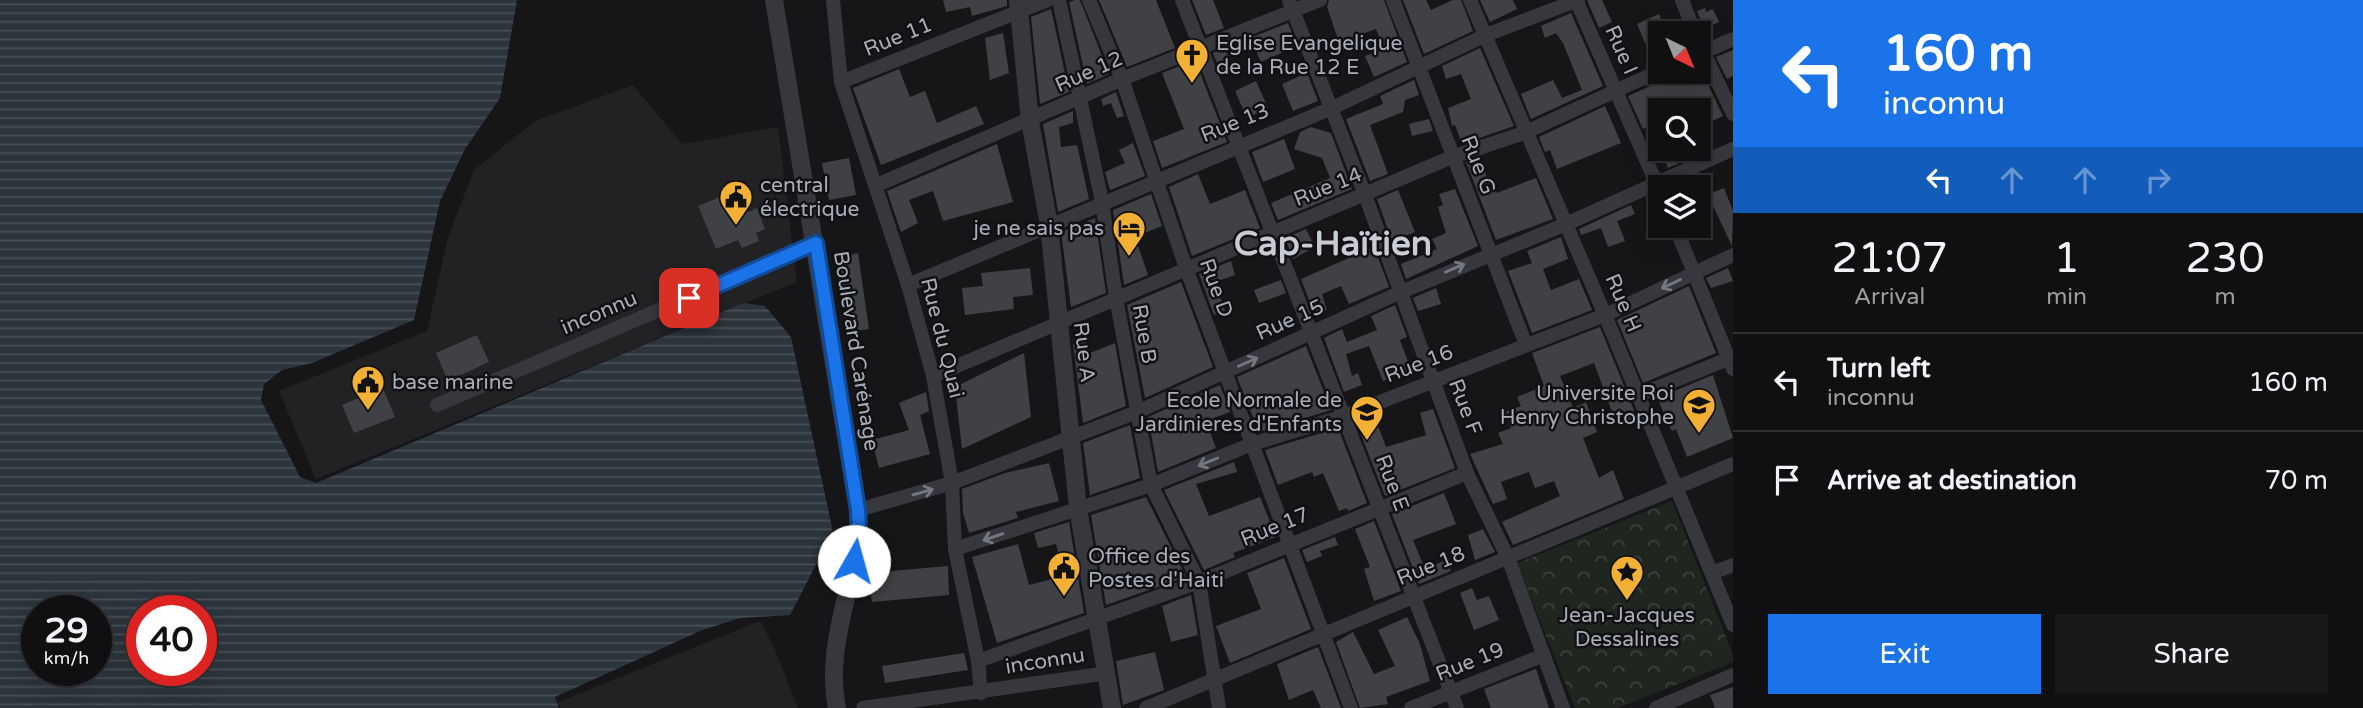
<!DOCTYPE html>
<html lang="en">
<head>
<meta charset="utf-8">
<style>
	body { margin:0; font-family:"Varela Round",sans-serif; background:#19191b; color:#f1f3f6; height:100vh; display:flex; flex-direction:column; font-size:26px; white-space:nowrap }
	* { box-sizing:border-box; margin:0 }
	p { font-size:23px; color:#9c9d9f }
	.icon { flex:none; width:38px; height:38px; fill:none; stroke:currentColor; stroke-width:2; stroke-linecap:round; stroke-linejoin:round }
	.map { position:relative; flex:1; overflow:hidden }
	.side { display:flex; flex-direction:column; background:#101012; width:630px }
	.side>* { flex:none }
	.top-card { background:#1a73e8; color:#fff; overflow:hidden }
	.needle { width:46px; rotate:137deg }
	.tools { position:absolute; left:1648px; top:21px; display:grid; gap:14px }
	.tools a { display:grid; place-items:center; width:63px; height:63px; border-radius:0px; background:#101012; box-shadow:0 7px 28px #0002,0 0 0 2px #303032; font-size:35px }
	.speed { position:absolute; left:21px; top:595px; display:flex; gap:14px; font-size:35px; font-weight:700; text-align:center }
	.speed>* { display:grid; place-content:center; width:91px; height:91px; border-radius:50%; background:#101012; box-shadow:0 7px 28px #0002,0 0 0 2px #303032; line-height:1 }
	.speed small { font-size:18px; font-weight:400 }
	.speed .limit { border:10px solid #d22; background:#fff; color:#111 }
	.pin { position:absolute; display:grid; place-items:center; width:60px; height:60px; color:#fff; margin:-30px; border-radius:14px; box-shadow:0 4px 10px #0006 }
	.me { position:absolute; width:77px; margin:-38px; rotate:7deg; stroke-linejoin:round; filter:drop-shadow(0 0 5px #0008) }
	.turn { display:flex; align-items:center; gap:24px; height:147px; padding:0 35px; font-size:32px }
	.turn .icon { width:91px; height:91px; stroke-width:2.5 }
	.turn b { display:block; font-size:49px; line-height:60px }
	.lanes { display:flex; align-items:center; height:66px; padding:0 35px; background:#0003; justify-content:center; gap:35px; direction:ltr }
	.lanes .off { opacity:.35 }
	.eta { display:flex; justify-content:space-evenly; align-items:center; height:119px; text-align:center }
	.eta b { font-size:42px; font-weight:600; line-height:49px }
	.action { display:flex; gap:14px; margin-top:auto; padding:14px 35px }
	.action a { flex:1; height:80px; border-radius:0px; background:#1a73e8; color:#fff; font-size:28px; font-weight:600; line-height:80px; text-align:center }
	.action a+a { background:#19191b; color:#f1f3f6 }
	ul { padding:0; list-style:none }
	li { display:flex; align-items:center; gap:21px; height:98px; padding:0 35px; border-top:2px solid #303032 }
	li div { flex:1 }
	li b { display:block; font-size:26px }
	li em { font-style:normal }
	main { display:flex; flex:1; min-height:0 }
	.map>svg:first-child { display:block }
</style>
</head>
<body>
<main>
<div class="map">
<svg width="1733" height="708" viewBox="0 0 1733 708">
	<defs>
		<pattern id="park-crowns" width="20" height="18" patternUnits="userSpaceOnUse" patternTransform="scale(1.75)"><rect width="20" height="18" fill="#1e261f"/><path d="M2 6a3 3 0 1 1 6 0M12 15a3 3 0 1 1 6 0" fill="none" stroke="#3c433d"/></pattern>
		<pattern id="water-rules" width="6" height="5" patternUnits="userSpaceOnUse" patternTransform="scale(1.75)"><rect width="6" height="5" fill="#2c353c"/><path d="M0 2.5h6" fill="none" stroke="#485056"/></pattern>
	</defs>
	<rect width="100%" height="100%" fill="#161618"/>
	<g fill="#222225">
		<path d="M633,85L682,144L778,127L797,282L316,479L279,391L427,331L448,237L474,170L535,121Z"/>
		<path d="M760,621L774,647L798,708H561L558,702Z"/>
	</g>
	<path fill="url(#park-crowns)" d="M1672,501L1733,655V662L1618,708H1575L1517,563Z"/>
	<path fill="url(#water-rules)" fill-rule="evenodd" d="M0,0H517L500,98L465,149L440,201L414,320L312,363L282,370L264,384L261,400L300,477L316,483L744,303L765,306L791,337L833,532L790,615L740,618L700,631L555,697L559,708H0ZM37,611H96V670H37ZM142,611H201V670H142Z"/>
	<g fill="#404145">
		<path d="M943,0H1007V6L972,16L970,7L946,12Z"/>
		<path d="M1075,0H1080L1109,74L1087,84L1069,2Z"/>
		<path d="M1099,0H1156L1175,48L1127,67Z"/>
		<path d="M1192,0H1213L1224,28L1206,35Z"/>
		<path d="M1329,0H1384L1407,62L1374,77L1365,56L1384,49L1376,29L1339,42L1327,7Z"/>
		<path d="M1403,0H1426L1431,10L1453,0H1461L1473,31L1424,54Z"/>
		<path d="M1480,0H1513L1517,9L1490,22Z"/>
		<path d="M1587,0H1602L1612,22L1599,28Z"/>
		<path d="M1705,8L1706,12L1713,9L1719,22L1704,29L1697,11Z"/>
		<path d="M1051,9L1069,92L1040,104L1031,17Z"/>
		<path d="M1571,13L1603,86L1531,119L1521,94L1553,80L1562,98L1582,90L1563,43L1556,33L1545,38L1541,26Z"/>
		<path d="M1659,14L1664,26L1679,19L1685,33H1661V58L1653,61L1637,24Z"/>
		<path d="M1288,23L1297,46L1261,62L1250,38Z"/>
		<path d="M1003,33L1009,73L990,80L985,38Z"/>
		<path d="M1225,48L1234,71L1222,76L1213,53Z"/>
		<path d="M1480,48L1514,126L1462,144L1455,125L1452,126L1448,108L1471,99L1461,74L1446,79L1442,66Z"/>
		<path d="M1733,50V76L1727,79L1716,57Z"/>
		<path d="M1195,60L1227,142L1162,168L1153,141L1184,129L1162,73Z"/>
		<path d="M1699,66L1723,116L1708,123L1699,103L1682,110H1661V122L1643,129L1628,96L1682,72H1699Z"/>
		<path d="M899,69L910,97L925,91L937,123L976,106L984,124L881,165L853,88Z"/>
		<path d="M1307,73L1318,101L1293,111L1282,84Z"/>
		<path d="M1414,80L1419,95L1405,100L1403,112L1370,125L1388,174L1370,181L1346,119L1383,104L1380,96Z"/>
		<path d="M1256,81L1268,108L1247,118L1235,91Z"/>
		<path d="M1116,92L1124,116L1117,118L1111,103L1103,106L1101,99Z"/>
		<path d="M1605,106L1621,143L1557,169L1550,150L1545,152L1539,137Z"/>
		<path d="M1073,111V123L1059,127L1061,147L1077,145L1089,199L1058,212L1043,124Z"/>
		<path d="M1429,119L1433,131L1412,136L1409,124Z"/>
		<path d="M1311,127L1331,133L1352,189L1278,220L1271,203L1330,178L1322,158L1294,149L1300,132Z"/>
		<path d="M1284,139L1295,169L1263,182L1252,152Z"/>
		<path d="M1133,143L1145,176L1110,190L1105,172L1125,163L1119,150Z"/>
		<path d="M997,144L1013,202L943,221L933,191L909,200L918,223L901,232L887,191Z"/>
		<path d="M1660,149H1691L1694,156L1668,168Z"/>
		<path d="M849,158L856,195L829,200L822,163Z"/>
		<path d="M1480,158L1489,183L1492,182L1497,193L1536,178L1553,219L1496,240L1466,162Z"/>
		<path d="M1198,174L1210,204L1245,190L1260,228L1192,256L1169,187Z"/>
		<path d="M1724,188L1733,211L1732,246L1713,206L1702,210L1699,201V198Z"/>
		<path d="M739,189L748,212L757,208L765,229L756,233L759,241L742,248L738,240L716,249L698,206Z"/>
		<path d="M1455,189L1478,246L1406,279L1401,264L1437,249L1432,239L1446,233L1438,207L1443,205L1439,194Z"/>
		<path d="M1398,190L1415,232L1392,241L1377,199Z"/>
		<path d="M1151,194L1162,226L1135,237L1148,275L1124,285L1113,210Z"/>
		<path d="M1631,205L1635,214L1617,221L1625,241L1608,247L1601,228L1581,235L1579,229Z"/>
		<path d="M1095,218L1106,293L1071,307L1061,232Z"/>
		<path d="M1306,229L1315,247L1293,259L1285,238Z"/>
		<path d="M1561,237L1568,259L1543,269L1551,290L1579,279L1592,310L1532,333L1508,271L1532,263L1527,251Z"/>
		<path d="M1374,247L1389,287L1349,304L1341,286L1322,294L1327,310L1315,316L1301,279Z"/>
		<path d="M858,253L869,329L847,332L835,257Z"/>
		<path d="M1231,261L1235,275L1215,282L1225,311L1214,315L1199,274Z"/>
		<path d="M1030,268L1033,295L1013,297L1014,309L965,315L962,288L983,286L981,273Z"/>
		<path d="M1728,268L1733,281L1711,288L1706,278Z"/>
		<path d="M1281,280L1286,293L1259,303L1254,290Z"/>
		<path d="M1181,282L1213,367L1145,398L1127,305Z"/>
		<path d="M1689,286L1716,353L1643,383L1617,320Z"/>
		<path d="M1436,288L1441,304L1418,311L1413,298Z"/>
		<path d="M1395,305L1407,337L1400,340L1411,370L1383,381L1369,346L1346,354L1352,376L1358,373L1362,385L1344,392L1324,338L1342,329L1347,342L1377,330L1371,316Z"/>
		<path d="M685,310L689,320L668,329L664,319Z"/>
		<path d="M1600,327L1637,418L1617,425L1594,363L1560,376L1573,408L1586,402L1597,432L1583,438L1599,478L1613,470L1624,499L1513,545L1502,522L1560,496L1554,481L1535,488L1529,472L1501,482L1507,499L1493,504L1470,454L1503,444L1498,433L1511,428L1505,412L1521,406L1517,397L1544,386L1532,353Z"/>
		<path d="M477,335L489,362L448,381L436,353Z"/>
		<path d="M1085,339L1090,353L1115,343L1126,406L1083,423L1073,344Z"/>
		<path d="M1306,346L1331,410L1259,432L1237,377Z"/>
		<path d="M1024,353L1031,417L962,449L955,387Z"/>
		<path d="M1713,375L1733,438L1687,457L1676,429L1672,431L1657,398Z"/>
		<path d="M1220,385L1230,412L1206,421L1216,448L1158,472L1148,417Z"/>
		<path d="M383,388L395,417L354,433L342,405Z"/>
		<path d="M926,392L929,411L920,415L930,454L879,468L872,440L909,430L899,403Z"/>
		<path d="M1433,409L1455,468L1385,496L1356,422L1374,415L1386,447L1426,435L1420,413Z"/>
		<path d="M1130,425L1140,478L1090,495L1083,443Z"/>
		<path d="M1338,428L1367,503L1348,511L1347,508L1339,511L1323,473L1314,477L1312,472L1278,485L1265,450Z"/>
		<path d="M1234,462L1237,472L1196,484L1209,516L1260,497L1276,537L1233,553L1235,557L1204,570L1164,490Z"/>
		<path d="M1049,463L1059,501L1016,512L1018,518L969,533L963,513L962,489L1005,473Z"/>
		<path d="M1444,493L1456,524L1413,540L1425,569L1446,560L1451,571L1419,584L1392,514Z"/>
		<path d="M1146,497L1186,577L1106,605L1091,515Z"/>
		<path d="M1374,521L1401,591L1374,601L1364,569L1370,567L1355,529Z"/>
		<path d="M1069,522L1084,613L997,643L972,557L1018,544L1029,585L1064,576L1056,544L1038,548L1034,533Z"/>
		<path d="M1483,529L1495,552L1475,560L1468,535Z"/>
		<path d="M1335,537L1338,545L1320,551L1322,556L1307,562L1302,550Z"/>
		<path d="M1284,558L1311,629L1230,663L1216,626L1261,609L1247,573Z"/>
		<path d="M948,566L949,595L872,602L868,573Z"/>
		<path d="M1472,588L1477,600L1489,596L1499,620L1474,630L1460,593Z"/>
		<path d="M1191,595L1198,635L1171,642L1162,606Z"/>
		<path d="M1407,617L1420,644L1430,681L1386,697L1388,704L1360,708L1336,642L1353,632L1374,674L1395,666L1378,630Z"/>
		<path d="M1318,647L1341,708H1321L1313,690L1289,700L1277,664Z"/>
		<path d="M1155,652L1164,690L1123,705L1116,661Z"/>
		<path d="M964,653L968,670L885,683L882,666Z"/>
		<path d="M1536,669L1549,708H1491L1484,689Z"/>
		<path d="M1733,687V708H1715L1710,695Z"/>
	</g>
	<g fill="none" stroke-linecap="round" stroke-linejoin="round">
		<g stroke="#37383d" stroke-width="14">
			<path d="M833,0L841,82L908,285L933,376L952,483L955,549L978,661L981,693"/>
			<path d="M1059,0L1102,202L1116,298L1151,485L1199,582L1219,708"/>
			<path d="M1089,0L1122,79L1186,268L1351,708"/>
			<path d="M1182,0L1457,708"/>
			<path d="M1289,0L1365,195L1467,473L1508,558L1563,708"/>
			<path d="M1393,0L1526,345"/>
			<path d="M1470,0L1605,315L1733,625"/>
			<path d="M1576,0L1661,194"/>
			<path d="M1682,0L1695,33"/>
			<path d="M1699,43L1733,114"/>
			<path d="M1699,54L1733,39"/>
			<path d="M841,82L1048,0"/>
			<path d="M877,185L1122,79L1320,0"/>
			<path d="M1675,226L1733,369"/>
			<path d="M908,285L1332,108L1486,35L1578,0"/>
			<path d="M933,376L1452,157L1524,133L1661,70"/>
			<path d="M1639,395L1733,357"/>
			<path d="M437,405L816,243"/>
			<path d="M858,510L952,483L1137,412L1401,292L1566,224L1733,149"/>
			<path d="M955,549L1151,485L1252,444L1344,416L1605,315L1733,255"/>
			<path d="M1712,573L1733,565"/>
			<path d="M978,661L1199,582L1467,473"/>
			<path d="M863,708L1108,673"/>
			<path d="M1146,708L1733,464"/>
			<path d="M1411,708L1544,655"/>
			<path d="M1656,708L1733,675"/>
		</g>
		<g stroke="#37383d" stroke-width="18">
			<path d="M774,0L858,510C861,577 823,640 837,708"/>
			<path d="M1018,0L1030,121L1049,225L1078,508L1112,708"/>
		</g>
	</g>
	<defs><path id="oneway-shaft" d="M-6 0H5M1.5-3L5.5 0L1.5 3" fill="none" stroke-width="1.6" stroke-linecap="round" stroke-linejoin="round" transform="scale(1.75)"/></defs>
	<g stroke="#757881">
		<use href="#oneway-shaft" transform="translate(1455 268) rotate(-23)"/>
		<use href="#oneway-shaft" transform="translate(1671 284) rotate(155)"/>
		<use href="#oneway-shaft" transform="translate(1248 362) rotate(-24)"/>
		<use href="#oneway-shaft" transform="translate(1208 462) rotate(158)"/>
		<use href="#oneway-shaft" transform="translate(923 492) rotate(-16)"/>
		<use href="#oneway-shaft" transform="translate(993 537) rotate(161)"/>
	</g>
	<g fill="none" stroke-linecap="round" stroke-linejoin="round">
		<defs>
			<path id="route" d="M689,298L816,243L858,510L859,532L854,561"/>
		</defs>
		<use href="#route" stroke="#114b97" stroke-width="18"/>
		<use href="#route" stroke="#1a73e8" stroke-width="12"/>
	</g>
	<defs>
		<symbol id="church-pin" viewBox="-11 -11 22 30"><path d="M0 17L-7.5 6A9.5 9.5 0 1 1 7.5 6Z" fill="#f2b134" stroke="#111113"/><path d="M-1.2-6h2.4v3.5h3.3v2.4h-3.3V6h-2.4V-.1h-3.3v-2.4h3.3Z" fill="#111"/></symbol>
		<symbol id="civic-pin" viewBox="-11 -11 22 30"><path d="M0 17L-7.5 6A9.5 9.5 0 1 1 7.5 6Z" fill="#f2b134" stroke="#111113"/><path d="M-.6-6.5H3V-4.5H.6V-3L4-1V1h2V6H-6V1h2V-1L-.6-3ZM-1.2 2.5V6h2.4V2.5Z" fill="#111"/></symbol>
		<symbol id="hotel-pin" viewBox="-11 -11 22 30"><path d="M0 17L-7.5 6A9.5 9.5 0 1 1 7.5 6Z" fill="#f2b134" stroke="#111113"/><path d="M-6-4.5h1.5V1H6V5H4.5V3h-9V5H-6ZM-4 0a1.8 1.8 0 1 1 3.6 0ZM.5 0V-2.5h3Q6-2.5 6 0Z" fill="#111"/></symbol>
		<symbol id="university-pin" viewBox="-11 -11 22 30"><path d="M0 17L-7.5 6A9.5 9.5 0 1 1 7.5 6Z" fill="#f2b134" stroke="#111113"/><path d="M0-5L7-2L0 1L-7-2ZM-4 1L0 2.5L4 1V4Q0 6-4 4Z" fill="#111"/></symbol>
		<symbol id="sight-pin" viewBox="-11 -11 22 30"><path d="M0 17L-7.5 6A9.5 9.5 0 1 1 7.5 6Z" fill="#f2b134" stroke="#111113"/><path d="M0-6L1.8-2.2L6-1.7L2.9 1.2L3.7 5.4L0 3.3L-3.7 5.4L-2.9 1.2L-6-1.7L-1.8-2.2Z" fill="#111"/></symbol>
	</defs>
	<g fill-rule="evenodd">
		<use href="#church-pin" x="1173" y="36" width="38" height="52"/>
		<use href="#civic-pin" x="717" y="178" width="38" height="52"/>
		<use href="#hotel-pin" x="1110" y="209" width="38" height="52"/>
		<use href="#civic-pin" x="349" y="363" width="38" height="52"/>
		<use href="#university-pin" x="1680" y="386" width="38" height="52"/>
		<use href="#university-pin" x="1348" y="393" width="38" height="52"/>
		<use href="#civic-pin" x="1045" y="549" width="38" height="52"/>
		<use href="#sight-pin" x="1608" y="553" width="38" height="52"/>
	</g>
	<g text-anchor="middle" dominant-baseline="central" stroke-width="5" stroke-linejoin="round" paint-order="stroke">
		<g font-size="21" fill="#a8adb8" stroke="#111113">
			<text transform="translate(898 37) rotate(-22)">Rue 11</text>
			<text transform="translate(1621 50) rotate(66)">Rue I</text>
			<text transform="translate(1089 72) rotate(-24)">Rue 12</text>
			<text transform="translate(1235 123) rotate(-22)">Rue 13</text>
			<text transform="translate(1478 165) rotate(69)">Rue G</text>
			<text transform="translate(1328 187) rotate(-22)">Rue 14</text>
			<text transform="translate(1216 288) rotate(70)">Rue D</text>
			<text transform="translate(1623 303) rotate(67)">Rue H</text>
			<text transform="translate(599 313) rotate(-23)">inconnu</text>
			<text transform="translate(1290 320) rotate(-24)">Rue 15</text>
			<text transform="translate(1144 334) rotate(80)">Rue B</text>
			<text transform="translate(942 338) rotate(76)">Rue du Quai</text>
			<text transform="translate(856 351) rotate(81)">Boulevard Carénage</text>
			<text transform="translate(1084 352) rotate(83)">Rue A</text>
			<text transform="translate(1419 364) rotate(-21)">Rue 16</text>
			<text transform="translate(1465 407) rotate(69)">Rue F</text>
			<text transform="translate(1392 483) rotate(69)">Rue E</text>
			<text transform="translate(1275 527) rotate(-22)">Rue 17</text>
			<text transform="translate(1431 566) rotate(-22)">Rue 18</text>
			<text transform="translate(1045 661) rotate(-9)">inconnu</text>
			<text transform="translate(1470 662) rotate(-22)">Rue 19</text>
		</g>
		<g font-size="21" fill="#a8adb8" stroke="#111113" text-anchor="start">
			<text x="1216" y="43">Eglise Evangelique<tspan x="1216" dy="24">de la Rue 12 E</tspan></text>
			<text x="760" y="185">central<tspan x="760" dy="24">électrique</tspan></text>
			<text x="1104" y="228" text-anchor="end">je ne sais pas</text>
			<text x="392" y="382">base marine</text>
			<text x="1674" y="393" text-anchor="end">Universite Roi<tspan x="1674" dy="24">Henry Christophe</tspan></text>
			<text x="1342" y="400" text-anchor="end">Ecole Normale de<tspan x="1342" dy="24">Jardinieres d'Enfants</tspan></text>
			<text x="1088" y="556">Office des<tspan x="1088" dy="24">Postes d'Haiti</tspan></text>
			<text x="1627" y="615" text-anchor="middle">Jean-Jacques<tspan x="1627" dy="24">Dessalines</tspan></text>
		</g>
		<g font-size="35" font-weight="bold" fill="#c9ccd4" stroke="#111113">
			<text x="1333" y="244">Cap-Haïtien</text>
		</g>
	</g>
</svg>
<div class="tools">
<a><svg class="needle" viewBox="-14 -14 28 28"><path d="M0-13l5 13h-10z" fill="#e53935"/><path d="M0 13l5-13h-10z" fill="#9c9d9f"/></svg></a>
<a><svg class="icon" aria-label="search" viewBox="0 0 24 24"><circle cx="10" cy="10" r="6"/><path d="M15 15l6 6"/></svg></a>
<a><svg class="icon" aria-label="layers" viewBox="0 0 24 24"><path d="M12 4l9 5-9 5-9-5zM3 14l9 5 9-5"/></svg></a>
</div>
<div class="speed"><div>29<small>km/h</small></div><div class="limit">40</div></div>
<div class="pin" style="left:689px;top:298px;background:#d93025"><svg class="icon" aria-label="arrive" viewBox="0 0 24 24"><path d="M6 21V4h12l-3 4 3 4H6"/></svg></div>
<svg class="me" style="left:854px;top:561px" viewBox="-20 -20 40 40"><circle r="19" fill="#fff"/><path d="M0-13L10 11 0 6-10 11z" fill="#1a73e8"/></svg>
</div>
<section class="side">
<div class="top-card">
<div class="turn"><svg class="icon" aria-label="left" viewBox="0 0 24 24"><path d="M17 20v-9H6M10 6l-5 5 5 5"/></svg><div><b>160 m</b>inconnu</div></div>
<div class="lanes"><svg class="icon" aria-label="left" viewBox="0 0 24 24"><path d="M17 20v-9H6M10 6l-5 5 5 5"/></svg><svg class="icon off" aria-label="ahead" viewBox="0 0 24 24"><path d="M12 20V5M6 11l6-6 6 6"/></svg><svg class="icon off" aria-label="ahead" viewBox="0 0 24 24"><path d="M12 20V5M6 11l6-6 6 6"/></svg><svg class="icon off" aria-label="right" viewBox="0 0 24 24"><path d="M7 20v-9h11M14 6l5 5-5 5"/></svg></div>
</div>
<div class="eta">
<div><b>21:07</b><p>Arrival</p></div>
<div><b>1</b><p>min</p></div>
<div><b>230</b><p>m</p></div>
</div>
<ul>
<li><svg class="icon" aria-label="left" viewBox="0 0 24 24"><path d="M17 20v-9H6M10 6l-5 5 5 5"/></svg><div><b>Turn left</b><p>inconnu</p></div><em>160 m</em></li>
<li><svg class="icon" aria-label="arrive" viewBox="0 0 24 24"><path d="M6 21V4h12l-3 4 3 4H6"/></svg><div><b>Arrive at destination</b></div><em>70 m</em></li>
</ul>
<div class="action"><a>Exit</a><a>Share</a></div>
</section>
</main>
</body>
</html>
